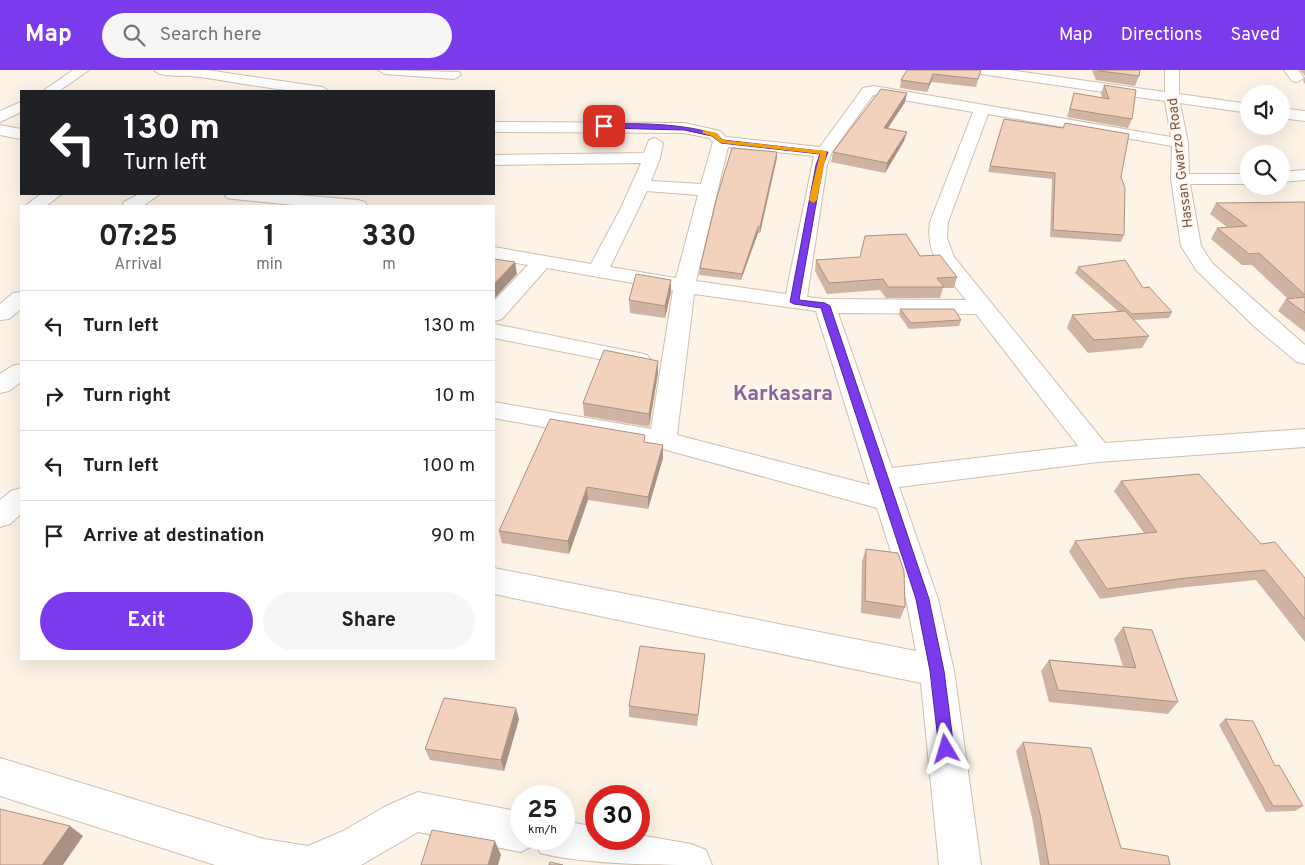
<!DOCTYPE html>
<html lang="en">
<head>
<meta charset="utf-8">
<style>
	body { margin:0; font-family:Overpass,sans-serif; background:#f6f6f6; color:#222; height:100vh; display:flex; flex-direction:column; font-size:19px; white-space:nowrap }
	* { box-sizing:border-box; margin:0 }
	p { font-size:16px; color:#767676 }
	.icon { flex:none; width:28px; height:28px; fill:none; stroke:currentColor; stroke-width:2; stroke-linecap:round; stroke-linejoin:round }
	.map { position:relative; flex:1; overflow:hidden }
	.details { position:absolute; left:20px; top:135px; width:475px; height:455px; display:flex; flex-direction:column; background:#fff; border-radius:0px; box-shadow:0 5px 20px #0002 }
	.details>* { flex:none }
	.hud { position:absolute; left:20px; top:20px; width:475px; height:105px; border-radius:0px; box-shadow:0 5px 20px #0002; background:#202124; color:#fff; overflow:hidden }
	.buttons { position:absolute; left:1240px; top:15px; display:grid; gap:10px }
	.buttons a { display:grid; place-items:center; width:50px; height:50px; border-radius:50%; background:#fff; box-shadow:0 5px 20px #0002; font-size:25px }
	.speed { position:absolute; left:510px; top:715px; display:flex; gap:10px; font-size:25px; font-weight:700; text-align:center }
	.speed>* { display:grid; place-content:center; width:65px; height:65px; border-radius:50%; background:#fff; box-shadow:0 5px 20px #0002; line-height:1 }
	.speed small { font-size:12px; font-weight:400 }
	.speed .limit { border:8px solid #d22; background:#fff; color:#111 }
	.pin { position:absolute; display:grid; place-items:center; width:42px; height:42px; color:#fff; margin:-21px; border-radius:10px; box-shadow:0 2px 8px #0006 }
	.me { position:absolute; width:55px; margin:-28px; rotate:353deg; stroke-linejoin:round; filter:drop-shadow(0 0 4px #0008) }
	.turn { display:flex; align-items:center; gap:18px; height:105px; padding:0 20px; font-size:22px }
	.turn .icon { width:65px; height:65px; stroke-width:2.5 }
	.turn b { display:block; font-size:35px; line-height:42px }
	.eta { display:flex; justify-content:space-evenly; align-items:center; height:85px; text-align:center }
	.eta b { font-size:30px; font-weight:700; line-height:35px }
	.cta { display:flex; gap:10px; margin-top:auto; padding:10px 20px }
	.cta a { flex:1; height:58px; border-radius:30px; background:#7c3aed; color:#fff; font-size:20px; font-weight:700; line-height:58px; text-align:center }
	.cta a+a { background:#f6f6f6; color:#222 }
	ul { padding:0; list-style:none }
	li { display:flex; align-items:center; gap:15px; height:70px; padding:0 20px; border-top:1px solid #e0e0e0 }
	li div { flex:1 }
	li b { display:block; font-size:19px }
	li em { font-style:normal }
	header { display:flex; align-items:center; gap:30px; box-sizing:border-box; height:70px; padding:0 25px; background:#7c3aed; color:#fff }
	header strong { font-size:24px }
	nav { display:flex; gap:28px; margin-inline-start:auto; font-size:18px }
	.search { width:350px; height:45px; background:#f6f6f6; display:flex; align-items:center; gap:12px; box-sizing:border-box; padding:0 18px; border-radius:28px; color:#767676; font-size:19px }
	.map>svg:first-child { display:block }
</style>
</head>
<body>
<header>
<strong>Map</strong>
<div class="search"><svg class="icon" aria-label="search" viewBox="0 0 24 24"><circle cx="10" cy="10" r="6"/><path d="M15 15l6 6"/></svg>Search here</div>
<nav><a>Map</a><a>Directions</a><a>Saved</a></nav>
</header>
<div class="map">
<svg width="1305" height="795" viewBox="0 0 1305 795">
	<rect width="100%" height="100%" fill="#fdf3e6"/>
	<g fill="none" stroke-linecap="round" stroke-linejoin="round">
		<defs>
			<g id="minor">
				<path d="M73,0H89L59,21H43Z"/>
				<path d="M154,0H207L322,17L329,21C283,24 237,11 191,6C181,5 161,8 154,0Z"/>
				<path d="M378,0L459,2L461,5L454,9L385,4Z"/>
				<path d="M974,0H1009L1165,22V0H1179V24L1249,34V43L1180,33L1188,73L1189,104H1249V114H1190L1201,176L1212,193L1305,275V294L1297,292L1255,257L1197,201L1181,176L1171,109L1172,76L988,44L948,152L947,168L954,187L1105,373L1305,359V377L1098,392L899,417L938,529L954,601L981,795H939L921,613L494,524V498L916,581L906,529L877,438L663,379L494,348V332L651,359L673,220L547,198L502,249L494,251V231L528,195L494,189V177L591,194L621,138L641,93L494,95V85L644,83L649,70L655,68L663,73L660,88L651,111L701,114L713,72L709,68L684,63L494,62V52L684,53L720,61L726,67L820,77L863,18L874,16L1171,67L1165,31L981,4ZM873,25L973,42L930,152C925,187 946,204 966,230L825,229L807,227L827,95L832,82ZM728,77L814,86L786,224L696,211ZM647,121L698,125L676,208L610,197ZM694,224L816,241L870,415L677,365ZM838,243L976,244L1078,376L892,398Z"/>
				<path d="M1284,0H1298L1304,8L1297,12L1292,11Z"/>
				<path d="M21,32V42L0,52V41Z"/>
				<path d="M1281,38L1305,41V51L1281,48Z"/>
				<path d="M0,55L21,59V69L0,65Z"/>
				<path d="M1305,100V110L1281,112V102Z"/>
				<path d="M41,124H62L46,136H25Z"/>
				<path d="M139,124H160L143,136H122L124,132Z"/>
				<path d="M224,124H287L358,130L365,132L367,136H304L233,129L227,128Z"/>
				<path d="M21,222V239L9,249L0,250V234L13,223Z"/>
				<path d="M494,254L639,283L647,285L651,290L647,295L639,297L494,268Z"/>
				<path d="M21,294V312L9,321L0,323V304L12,296Z"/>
				<path d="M21,418V444L10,454L0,457V430L11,421Z"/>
				<path d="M0,688L264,769L308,776L343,761L386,736L418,722L521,742V769H564V751L596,757V769H639V765L691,774L706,780L712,795C659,795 588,795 540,783L536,774L521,782L418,762L361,795H215L0,726Z"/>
			</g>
		</defs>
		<use href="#minor" stroke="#d0bdae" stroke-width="2"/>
		<use href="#minor" fill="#fff" fill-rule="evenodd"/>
	</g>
	<g fill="#d0b4a3">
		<path d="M907,0H981L976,17L931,12L927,22L900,18L901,10Z"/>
		<path d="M1092,0H1140L1139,6L1135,16L1096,10Z"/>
		<path d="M1300,0H1305V6Z"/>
		<path d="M1305,7V14L1303,11Z"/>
		<path d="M1104,15L1132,49L1128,58L1067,47L1074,23L1102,28L1101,23Z"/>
		<path d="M907,23L905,32L888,58L907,62L904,71L885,103L831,92L833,82Z"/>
		<path d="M1004,49L1121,107L1124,165L1121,172L1050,167L1052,109L988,102Z"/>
		<path d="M777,82L760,163H758L741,210L699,205L700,198Z"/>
		<path d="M1305,132V262L1278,241L1286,229H1288L1252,195H1242L1211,169L1217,158L1227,157L1210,144L1216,133Z"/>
		<path d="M920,186L957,207L954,218H943L940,228H886L880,220L827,224L815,201L816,190Z"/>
		<path d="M1078,197L1143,218L1172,242L1169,248L1134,250L1149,266L1142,278L1088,283L1067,258L1072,245L1119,242L1075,203Z"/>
		<path d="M671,210V222L665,248L630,243L629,230Z"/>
		<path d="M900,239L961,250L959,256L909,259L899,245Z"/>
		<path d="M658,291V303L649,357L584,346L583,333Z"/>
		<path d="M645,373L663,388L648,439L588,430L569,484L502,473L499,461Z"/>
		<path d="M1121,411L1261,474L1305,508V572L1256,510L1178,518L1100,529L1069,482L1075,471L1144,463L1114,421Z"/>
		<path d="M866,479L905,537L900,549L861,543L862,491Z"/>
		<path d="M1123,557L1178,632L1168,644L1049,632L1041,601L1049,590L1123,596L1114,569Z"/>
		<path d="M705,584L697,656L629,647V636Z"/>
		<path d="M519,649L504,701L430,690L425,679Z"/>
		<path d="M1225,649L1275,696L1303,736L1295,741L1266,742L1219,655Z"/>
		<path d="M1023,672L1121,778L1170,795H1040L1033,752L1016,681Z"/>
	</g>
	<g fill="#a99284">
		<path d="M933,4L931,12L927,22L929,14Z"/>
		<path d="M907,23L905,32L882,67L884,58Z"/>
		<path d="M907,62L904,71L885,103L887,93Z"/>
		<path d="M777,82V88L760,163V157Z"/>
		<path d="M758,157V163L741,210L742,204Z"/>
		<path d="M515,192L517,204L494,229V214Z"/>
		<path d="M671,210V222L665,248V236Z"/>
		<path d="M658,291V303L649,357V344Z"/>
		<path d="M663,375V388L648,439V427Z"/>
		<path d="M587,417L588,430L569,484L568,471Z"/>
		<path d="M516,638L519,649L504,701L501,690Z"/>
		<path d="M70,756L83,766L63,795H42Z"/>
		<path d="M495,771L501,785L498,795H488Z"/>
	</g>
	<g fill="#f2d1bd" stroke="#a99284">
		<path d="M907,0H981L978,9L933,4L929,14L901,10Z"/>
		<path d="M1099,0H1140L1139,6L1100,1Z"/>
		<path d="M1104,15L1136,20L1132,49L1070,39L1074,23L1109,29Z"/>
		<path d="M881,19L907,23L884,58L907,62L887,93L833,82Z"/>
		<path d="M1004,49L1063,58L1065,53L1129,64L1121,107L1125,118L1124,165L1053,160L1055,103L990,96Z"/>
		<path d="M732,78L777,82L760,157H758L742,204L700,198L717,127Z"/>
		<path d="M1305,132V225L1259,183L1249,184L1217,158L1247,156L1216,133Z"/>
		<path d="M906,164L920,186L940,185L957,207L937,208L944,217H888L883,209L829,213L816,190L860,187L865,166Z"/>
		<path d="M494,189L515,192L494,214Z"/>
		<path d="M1125,190L1143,218L1149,217L1172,242L1132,244L1078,197Z"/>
		<path d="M636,204L671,210L665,236L629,230Z"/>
		<path d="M1305,227V243L1286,229Z"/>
		<path d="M900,239H954L961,250L911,253Z"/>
		<path d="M1125,241L1149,266L1094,270L1072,245Z"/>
		<path d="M604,280L658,291L649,344L583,333Z"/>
		<path d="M550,349L645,365L644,372L663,375L648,427L587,417L568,471L499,461Z"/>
		<path d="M1199,404L1261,474L1275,472L1305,508V549L1265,500L1186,508L1107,519L1075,471L1157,462L1121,411Z"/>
		<path d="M866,479L898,483L904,501L905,537L865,531Z"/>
		<path d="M1123,557L1152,560L1178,632L1058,620L1049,590L1136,598Z"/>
		<path d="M640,576L705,584L698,645L629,636Z"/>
		<path d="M444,628L516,638L501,690L425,679Z"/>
		<path d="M1225,649L1253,651L1275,696L1279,695L1303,736H1273Z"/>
		<path d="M1023,672L1091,678L1121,778L1168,786L1170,795H1049L1040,744Z"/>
		<path d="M0,739L70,756L42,795H0Z"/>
		<path d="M432,760L495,771L488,795H421Z"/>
		<path d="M550,792L563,795H549Z"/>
	</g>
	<path fill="#7c3aed" stroke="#51269a" d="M601,55C625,52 707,53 723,70L828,82L823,95L799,230L825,233L830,236L929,529L944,601L954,679L952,684L946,686L941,684L939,679L930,601L916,529L821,238L794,234L790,232L816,95L820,84L721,73L712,66L684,60L604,58Z"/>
	<path fill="#f59e0b" d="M704,60L717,63L723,70L827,81L817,130L813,133L809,130L820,84L721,73L712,66L702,63Z"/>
	<g text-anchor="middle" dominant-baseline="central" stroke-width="4.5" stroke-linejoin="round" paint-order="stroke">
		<g font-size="14" fill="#76594a" stroke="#fff7ec">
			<text transform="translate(1181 93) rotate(-97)">Hassan Gwarzo Road</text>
		</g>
		<g font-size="21" font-weight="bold" fill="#87659a" stroke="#fff7ec">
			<text x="783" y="324">Karkasara</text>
		</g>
	</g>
</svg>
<div class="buttons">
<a><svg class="icon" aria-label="sound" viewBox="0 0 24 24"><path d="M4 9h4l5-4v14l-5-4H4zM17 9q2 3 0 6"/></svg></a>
<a><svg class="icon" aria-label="search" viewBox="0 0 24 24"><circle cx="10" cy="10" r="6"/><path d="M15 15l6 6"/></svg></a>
</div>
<div class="speed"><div>25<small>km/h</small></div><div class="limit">30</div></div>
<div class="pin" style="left:604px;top:56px;background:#d93025"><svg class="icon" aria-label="arrive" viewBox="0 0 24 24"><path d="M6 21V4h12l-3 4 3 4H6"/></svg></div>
<svg class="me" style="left:946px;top:679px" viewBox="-20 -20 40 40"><path d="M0-17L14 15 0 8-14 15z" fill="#7c3aed" stroke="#fff" stroke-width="4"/></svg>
<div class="hud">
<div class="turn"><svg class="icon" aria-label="left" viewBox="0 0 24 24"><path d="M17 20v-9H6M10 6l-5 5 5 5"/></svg><div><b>130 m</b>Turn left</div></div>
</div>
<section class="details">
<div class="eta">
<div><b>07:25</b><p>Arrival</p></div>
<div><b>1</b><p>min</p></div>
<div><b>330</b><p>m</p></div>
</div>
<ul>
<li><svg class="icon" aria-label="left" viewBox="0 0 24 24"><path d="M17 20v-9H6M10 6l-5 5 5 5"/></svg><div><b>Turn left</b></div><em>130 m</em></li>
<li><svg class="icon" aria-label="right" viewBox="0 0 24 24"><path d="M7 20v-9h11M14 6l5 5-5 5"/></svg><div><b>Turn right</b></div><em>10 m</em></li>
<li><svg class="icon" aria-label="left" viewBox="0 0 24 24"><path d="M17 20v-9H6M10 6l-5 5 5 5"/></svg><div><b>Turn left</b></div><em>100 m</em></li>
<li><svg class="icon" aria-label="arrive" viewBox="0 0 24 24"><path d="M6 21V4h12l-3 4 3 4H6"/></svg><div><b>Arrive at destination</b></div><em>90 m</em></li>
</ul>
<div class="cta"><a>Exit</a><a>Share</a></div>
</section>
</div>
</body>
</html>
